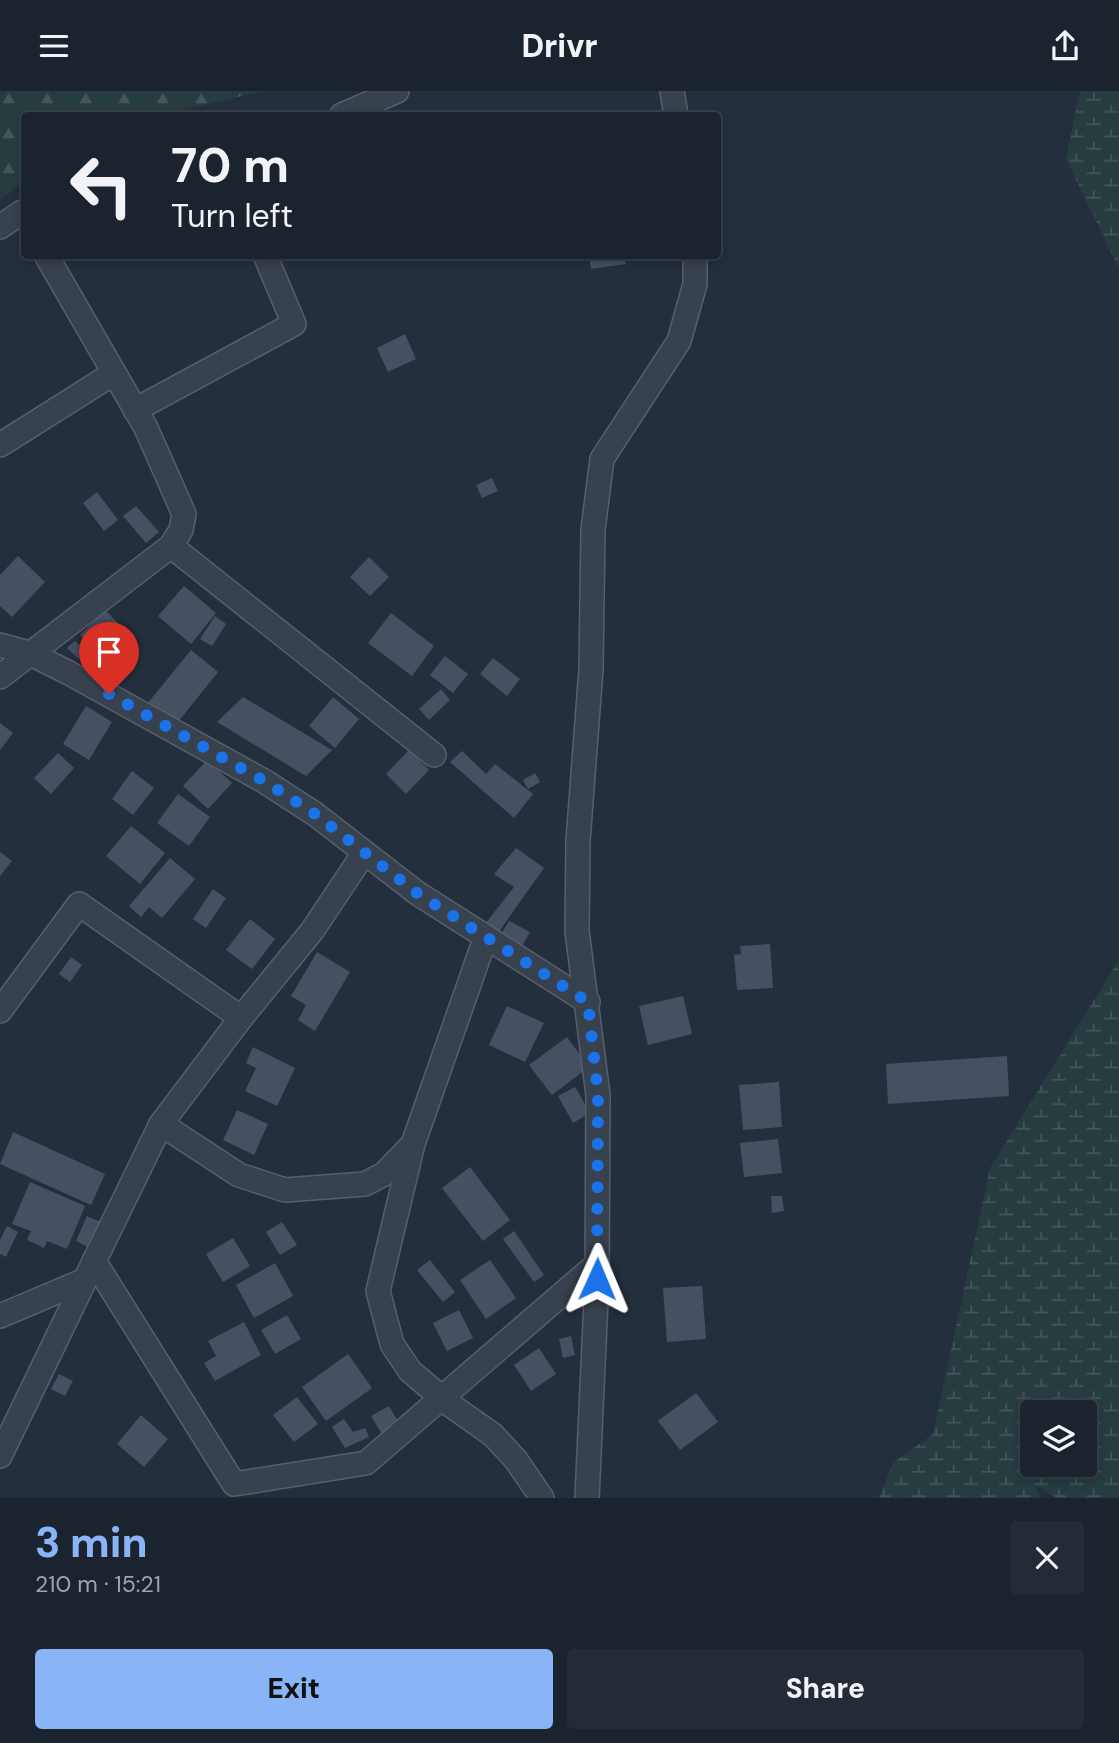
<!DOCTYPE html>
<html lang="en">
<head>
<meta charset="utf-8">
<style>
	body { margin:0; font-family:"DM Sans",sans-serif; background:#242b36; color:#f1f3f6; height:100vh; display:flex; flex-direction:column; font-size:26px; white-space:nowrap }
	* { box-sizing:border-box; margin:0 }
	p { font-size:23px; color:#a0a4aa }
	.icon { flex:none; width:38px; height:38px; fill:none; stroke:currentColor; stroke-width:2; stroke-linecap:round; stroke-linejoin:round }
	.map { position:relative; height:1407px; overflow:hidden }
	.drawer { display:flex; flex-direction:column; background:#1b232e; flex:1 }
	.drawer>* { flex:none }
	.top-card { position:absolute; left:21px; top:21px; width:700px; height:147px; border-radius:7px; box-shadow:0 4px 10px #0003,0 0 0 2px #39404a; background:#1b232e; color:#f1f3f6; overflow:hidden }
	.controls { position:absolute; left:1020px; top:1309px; display:grid; gap:14px }
	.controls a { display:grid; place-items:center; width:77px; height:77px; border-radius:7px; background:#1b232e; box-shadow:0 4px 10px #0003,0 0 0 2px #39404a; font-size:35px }
	.pin { position:absolute; display:grid; place-items:center; width:60px; height:60px; color:#fff; margin:-72px -30px; border-radius:50% 50% 50% 0; rotate:-45deg; box-shadow:0 0 7px #0007 }
	.pin .icon { rotate:45deg }
	.me { position:absolute; width:77px; margin:-38px; rotate:1deg; stroke-linejoin:round; filter:drop-shadow(0 0 5px #0008) }
	.turn { display:flex; align-items:center; gap:24px; height:147px; padding:0 35px; font-size:32px }
	.turn .icon { width:91px; height:91px; stroke-width:2.5 }
	.turn b { display:block; font-size:49px; line-height:60px }
	.round { display:grid; place-items:center; flex:none; width:74px; height:74px; border-radius:7px; background:#242b36 }
	.head { display:flex; align-items:center; justify-content:space-between; height:119px; padding:0 35px }
	h1 { font-size:42px; font-weight:800; line-height:52px; color:#8ab4f8 }
	.cta { display:flex; gap:14px; margin-top:auto; padding:14px 35px }
	.cta a { flex:1; height:80px; border-radius:7px; background:#8ab4f8; color:#111; font-size:28px; font-weight:800; line-height:80px; text-align:center }
	.cta a+a { background:#242b36; color:#f1f3f6 }
	header { display:flex; justify-content:space-between; align-items:center; height:91px; padding:0 35px; background:#1b232e; font-size:32px; font-weight:800 }
	.map>svg:first-child { display:block }
</style>
</head>
<body>
<header><svg class="icon" aria-label="menu" viewBox="0 0 24 24"><path d="M4 6h16M4 12h16M4 18h16"/></svg>Drivr<svg class="icon" aria-label="share" viewBox="0 0 24 24"><path d="M12 15V3M7 8l5-5 5 5M5 13v7h14v-7"/></svg></header>
<div class="map">
<svg width="1119" height="1407" viewBox="0 0 1119 1407">
	<defs>
		<pattern id="forest-firs" width="22" height="20" patternUnits="userSpaceOnUse" patternTransform="scale(1.75)"><rect width="22" height="20" fill="#263c3f"/><path d="M5 1l3.5 6h-7zM16 11l3.5 6h-7z" fill="#435659"/></pattern>
		<pattern id="wetland-marsh" width="20" height="14" patternUnits="userSpaceOnUse" patternTransform="scale(1.75)"><rect width="20" height="14" fill="#263c3f"/><path d="M1 5h8M5 5V1M11 12h8M15 12V8" fill="none" stroke="#435659"/></pattern>
	</defs>
	<rect width="100%" height="100%" fill="#242f3e"/>
	<path fill="url(#forest-firs)" d="M0,0H263L162,24H24V90L0,109Z"/>
	<g fill="url(#wetland-marsh)" fill-rule="evenodd">
		<path d="M1080,0H1119V178L1066,68Z"/>
		<path d="M1119,869V1407H1057L1035,1394L1040,1407H879L893,1372L933,1343L990,1077ZM1032,1321H1085V1374H1032Z"/>
	</g>
	<g fill="#455162">
		<path d="M589,164H625L626,173L591,178Z"/>
		<path d="M405,243L416,268L388,281L377,257Z"/>
		<path d="M492,387L498,400L482,407L476,394Z"/>
		<path d="M97,401L118,429L104,440L83,412Z"/>
		<path d="M136,415L159,441L146,452L123,425Z"/>
		<path d="M18,465L45,491L12,526L0,515V484Z"/>
		<path d="M369,466L389,486L370,505L350,486Z"/>
		<path d="M184,495L216,522L191,553L158,525Z"/>
		<path d="M105,519L132,546L99,579L83,563L79,568L67,557L75,550L83,557L87,552L80,544Z"/>
		<path d="M391,522L434,555L412,585L368,552Z"/>
		<path d="M215,525L226,533L212,555L200,548Z"/>
		<path d="M191,559L218,581L174,636L147,613Z"/>
		<path d="M445,565L468,583L453,602L430,584Z"/>
		<path d="M493,567L520,588L507,605L480,583Z"/>
		<path d="M441,598L450,609L429,629L419,618Z"/>
		<path d="M243,606L332,659L306,685L217,631Z"/>
		<path d="M333,606L359,628L335,657L309,635Z"/>
		<path d="M86,615L112,631L89,669L63,653Z"/>
		<path d="M0,632L13,642L0,659Z"/>
		<path d="M409,659L429,679L406,703L386,683Z"/>
		<path d="M462,660L486,683L495,673L533,703L514,727L450,671Z"/>
		<path d="M58,662L74,677L51,703L34,687Z"/>
		<path d="M207,669L232,692L208,718L183,695Z"/>
		<path d="M132,680L154,697L133,724L112,708Z"/>
		<path d="M535,682L540,691L528,698L523,689Z"/>
		<path d="M178,703L210,726L189,755L157,732Z"/>
		<path d="M131,735L165,762L140,793L106,765Z"/>
		<path d="M516,757L544,777L498,842L485,833L514,796L494,783Z"/>
		<path d="M0,761L12,770L0,785Z"/>
		<path d="M170,767L195,788L162,827L149,816L141,826L129,815Z"/>
		<path d="M213,798L226,807L206,837L193,828Z"/>
		<path d="M250,828L275,848L252,878L226,859Z"/>
		<path d="M509,830L530,841L521,857L500,845Z"/>
		<path d="M770,853L773,897L737,899L734,864L741,863L740,855Z"/>
		<path d="M317,861L350,881L315,940L298,929L306,914L291,905Z"/>
		<path d="M71,866L82,874L70,891L59,883Z"/>
		<path d="M683,905L692,943L648,954L639,915Z"/>
		<path d="M507,915L544,932L525,971L489,954Z"/>
		<path d="M567,946L589,976L552,1004L529,974Z"/>
		<path d="M253,956L295,977L277,1015L245,1000L256,977L246,972Z"/>
		<path d="M1007,965L1009,1005L888,1013L886,973Z"/>
		<path d="M779,991L782,1036L743,1039L739,994Z"/>
		<path d="M575,996L590,1022L573,1032L558,1005Z"/>
		<path d="M237,1019L268,1033L254,1064L223,1049Z"/>
		<path d="M13,1041L105,1083L91,1114L0,1073Z"/>
		<path d="M778,1048L782,1082L744,1086L740,1052Z"/>
		<path d="M470,1076L510,1129L483,1150L442,1097Z"/>
		<path d="M30,1091L85,1115L67,1158L47,1150L44,1157L27,1149L31,1140L12,1133Z"/>
		<path d="M771,1105H782L784,1120L772,1122Z"/>
		<path d="M87,1125L100,1131L88,1156L76,1150Z"/>
		<path d="M282,1131L297,1154L280,1164L266,1141Z"/>
		<path d="M7,1135L18,1141L6,1166L0,1163V1149Z"/>
		<path d="M514,1140L544,1184L534,1191L503,1148Z"/>
		<path d="M233,1147L250,1175L223,1191L206,1163Z"/>
		<path d="M430,1169L455,1201L443,1211L417,1179Z"/>
		<path d="M490,1169L516,1207L486,1228L460,1189Z"/>
		<path d="M275,1172L293,1205L254,1227L236,1194Z"/>
		<path d="M702,1195L706,1248L667,1251L663,1197Z"/>
		<path d="M459,1219L473,1247L447,1260L433,1232Z"/>
		<path d="M287,1224L301,1248L275,1263L261,1239Z"/>
		<path d="M244,1231L261,1264L215,1290L204,1272L216,1265L208,1250Z"/>
		<path d="M571,1245L575,1264L563,1267L559,1248Z"/>
		<path d="M539,1257L556,1283L531,1300L514,1274Z"/>
		<path d="M348,1263L372,1297L326,1330L302,1296Z"/>
		<path d="M59,1283L73,1290L65,1305L51,1298Z"/>
		<path d="M696,1302L718,1331L680,1359L658,1330Z"/>
		<path d="M297,1306L318,1333L294,1351L273,1324Z"/>
		<path d="M389,1315L400,1334L383,1345L371,1325Z"/>
		<path d="M141,1324L168,1348L144,1376L117,1353Z"/>
		<path d="M344,1328L353,1341L365,1337L369,1346L345,1357L332,1336Z"/>
	</g>
	<g fill="none" stroke-linecap="round" stroke-linejoin="round">
		<defs>
			<g id="minor">
				<path d="M672,0L676,24"/>
				<path d="M342,24L397,0"/>
				<path d="M0,136L22,121L24,125"/>
				<path d="M135,319L294,233L265,164"/>
				<path d="M0,354L114,282"/>
				<path d="M171,455L434,664"/>
				<path d="M0,554L29,562L69,582L264,690L315,723L417,802L588,911"/>
				<path d="M0,586L171,455L181,439L184,423L146,337L46,164"/>
				<path d="M485,848L413,1053L378,1200L392,1253L410,1280L449,1313L493,1344L516,1369L542,1407"/>
				<path d="M0,920L79,813L241,927L312,840L364,762"/>
				<path d="M161,1033L239,1084L285,1099L365,1093L384,1083L412,1054"/>
				<path d="M94,1170L234,1393L366,1372L597,1173"/>
				<path d="M0,1225L85,1189L161,1033L241,927"/>
				<path d="M0,1365L85,1189"/>
				<path d="M587,1407L597,1187L598,1004L577,840L578,750L591,578L593,439L602,368L679,250L695,193V164"/>
			</g>
		</defs>
		<use href="#minor" stroke="#565f6c" stroke-width="26"/>
		<use href="#minor" stroke="#38414e" stroke-width="23"/>
	</g>
	<g fill="none" stroke-linecap="round" stroke-linejoin="round">
		<path stroke="#1a73e8" stroke-width="12" stroke-dasharray="0 21.6" d="M109,603L264,690L315,723L417,802L588,911L598,1004L597,1188"/>
	</g>
</svg>
<div class="controls">
<a><svg class="icon" aria-label="layers" viewBox="0 0 24 24"><path d="M12 4l9 5-9 5-9-5zM3 14l9 5 9-5"/></svg></a>
</div>
<div class="pin" style="left:109px;top:603px;background:#d93025"><svg class="icon" aria-label="arrive" viewBox="0 0 24 24"><path d="M6 21V4h12l-3 4 3 4H6"/></svg></div>
<svg class="me" style="left:597px;top:1188px" viewBox="-20 -20 40 40"><path d="M0-17L14 15 0 8-14 15z" fill="#1a73e8" stroke="#fff" stroke-width="4"/></svg>
<div class="top-card">
<div class="turn"><svg class="icon" aria-label="left" viewBox="0 0 24 24"><path d="M17 20v-9H6M10 6l-5 5 5 5"/></svg><div><b>70 m</b>Turn left</div></div>
</div>
</div>
<section class="drawer">
<div class="head"><div><h1>3 min</h1><p>210 m · 15:21</p></div><a class="round"><svg class="icon" aria-label="close" viewBox="0 0 24 24"><path d="M6 6l12 12M18 6L6 18"/></svg></a></div>
<div class="cta"><a>Exit</a><a>Share</a></div>
</section>
</body>
</html>
